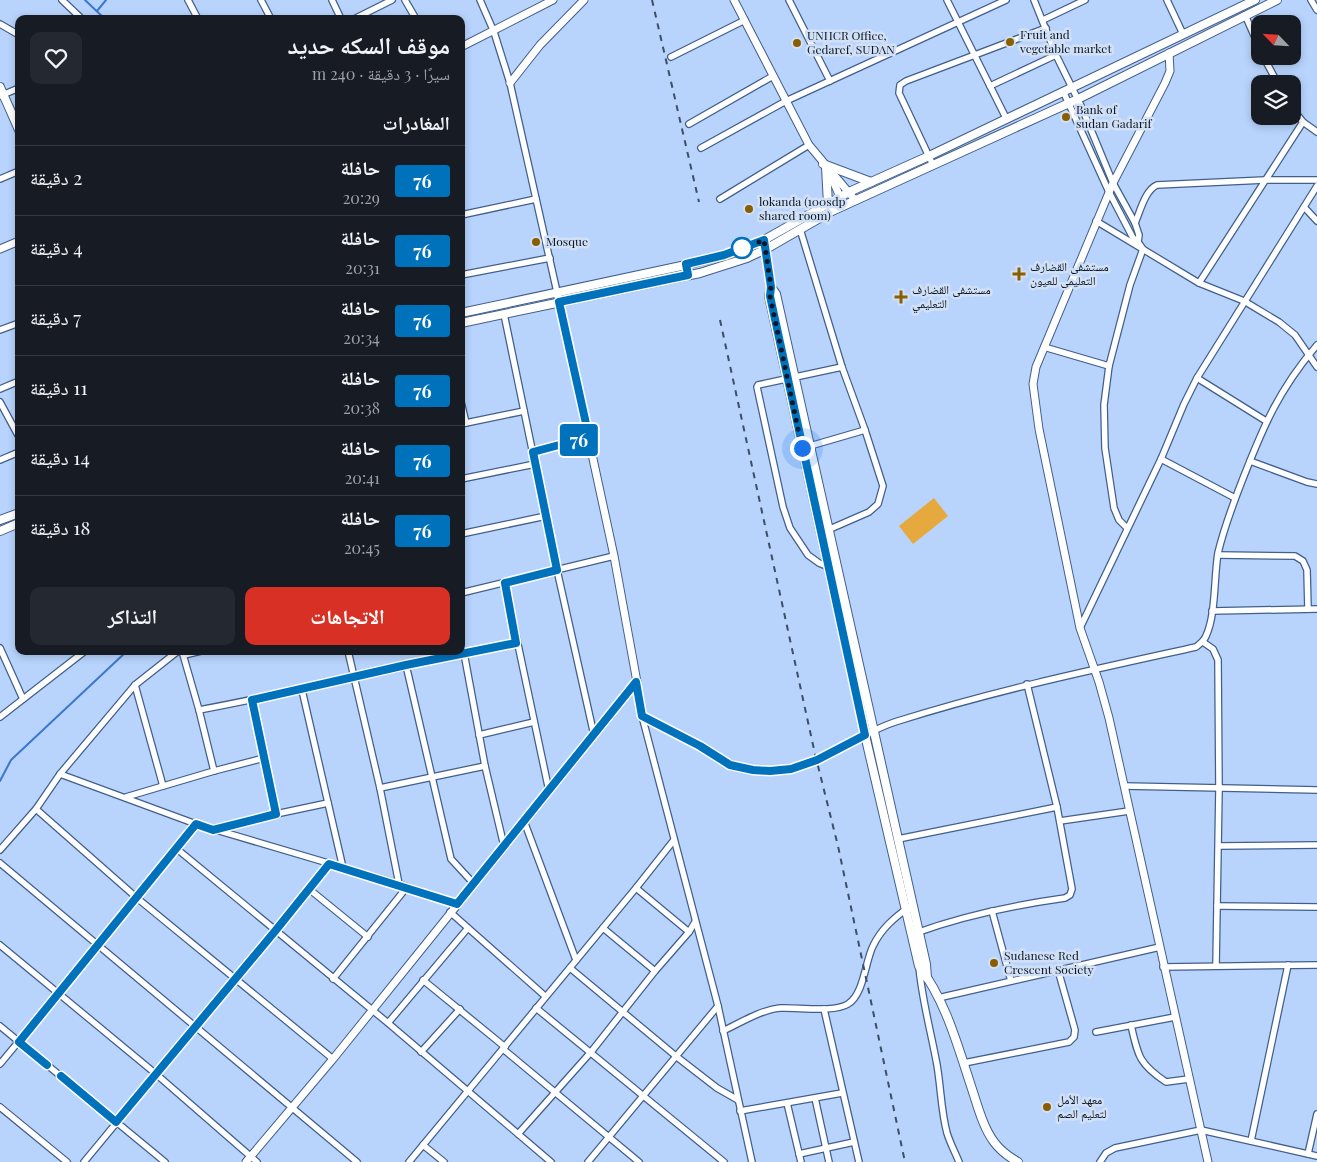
<!DOCTYPE html>
<html lang="ar">
<meta charset="utf-8">
<style>
body{margin:0;font-family:"Playfair Display","Noto Naskh Arabic",serif;background:#242831;color:#f1f3f6;direction:rtl;height:100vh;display:flex;flex-direction:column;font-size:19px;white-space:nowrap}
*{box-sizing:border-box;margin:0}
p{font-size:16px;color:#9ea1a6}
.icon{flex:none;width:28px;height:28px;fill:none;stroke:currentColor;stroke-width:2;stroke-linecap:round;stroke-linejoin:round}
.map{position:relative;flex:1;overflow:hidden;direction:ltr}
.details{position:absolute;left:15px;top:15px;width:450px;height:640px;display:flex;flex-direction:column;background:#171b24;border-radius:10px;box-shadow:0 2px 8px #0003;direction:rtl}
.details>*{flex:none}
.badge{padding:0 10px;border-radius:4px;font-size:18px;line-height:32px}
.needle{width:32px;rotate:295deg}
.tools{position:absolute;left:1251px;top:15px;display:grid;gap:10px}
.tools a{display:grid;place-items:center;width:50px;height:50px;border-radius:10px;background:#171b24;box-shadow:0 2px 8px #0003;font-size:25px}
.you{position:absolute;width:25px;height:25px;margin:-12px;border:4px solid #fff;border-radius:50%;background:#1a73e8;box-shadow:0 0 0 8px #1a73e833}
.map>.badge{position:absolute;translate:-50% -50%;box-shadow:0 0 0 2px #fff}
h2{padding:0 15px;font-size:19px;line-height:45px}
.round{display:grid;place-items:center;flex:none;width:52px;height:52px;border-radius:10px;background:#242831}
.headline{display:flex;align-items:center;justify-content:space-between;height:85px;padding:0 15px}
h1{font-size:24px;font-weight:800;line-height:38px}
.primary-button{display:flex;gap:10px;margin-top:auto;padding:10px 15px}
.primary-button a{flex:1;height:58px;border-radius:10px;background:#d93025;color:#fff;font-size:20px;font-weight:800;line-height:58px;text-align:center}
.primary-button a+a{background:#242831;color:#f1f3f6}
ul{padding:0;list-style:none}
li{display:flex;align-items:center;gap:15px;height:70px;padding:0 15px;border-top:1px solid #363941}
li div{flex:1}
li b{display:block;font-size:19px}
li em{font-style:normal}
li .badge{min-width:55px;font-weight:700;text-align:center}
.map>svg:first-child{display:block}
</style>
<div class="map">
<svg width="1317" height="1162" viewBox="0 0 1317 1162">
<rect width="100%" height="100%" fill="#b8d4fd"/>
<!-- pitch -->
<path fill="#e6a93e" d="M934,498L948,516L913,544L899,526Z"/>
<g fill="none" stroke-linecap="round" stroke-linejoin="round">
<!-- stream -->
<g stroke="#3b77cc" stroke-width="2">
<path d="M85,0L105,19"/>
<path d="M97,11L106,0"/>
<path d="M0,781L11,760L127,651"/>
</g>
<defs>
<g id="minor">
<path d="M62,0L82,19"/>
<path d="M188,0L198,19"/>
<path d="M261,0L271,19"/>
<path d="M332,0L341,19"/>
<path d="M405,0L416,19"/>
<path d="M480,0L494,32L510,83L557,292"/>
<path d="M789,0L830,81"/>
<path d="M947,0L1006,118"/>
<path d="M1034,0L1056,55L1082,108L1113,183L1135,223L1139,235L1138,242"/>
<path d="M1167,0L1183,34"/>
<path d="M1311,0L1317,10"/>
<path d="M1245,15L1260,49"/>
<path d="M354,19L392,0"/>
<path d="M1043,20L1085,0"/>
<path d="M0,24L19,35"/>
<path d="M1263,56L1278,84"/>
<path d="M671,57L745,20"/>
<path d="M990,86L1056,55"/>
<path d="M1063,91L1109,192L1133,238L1138,242L1143,249L1130,285L1109,366L1104,405L1105,448L1114,508L1119,520L1127,528"/>
<path d="M0,96L19,88"/>
<path d="M1292,108L1303,122L1317,132"/>
<path d="M689,124L773,76"/>
<path d="M701,148L786,101L1006,0"/>
<path d="M933,165L899,93L900,85L906,81L1046,28"/>
<path d="M0,179L19,171"/>
<path d="M720,199L809,145"/>
<path d="M1304,207L1317,221"/>
<path d="M461,215L536,199"/>
<path d="M1096,221L1199,283L1244,301L1279,322L1295,335L1317,367"/>
<path d="M1135,223C1140,212 1145,190 1157,185L1265,180H1317"/>
<path d="M800,229L842,367L865,430L883,486L878,504L869,512L830,529"/>
<path d="M461,275L550,258"/>
<path d="M1199,283L1303,122"/>
<path d="M504,314L557,570L594,735"/>
<path d="M0,330L19,323"/>
<path d="M1044,347L1109,366"/>
<path d="M1197,378L1266,421"/>
<path d="M0,389L19,381"/>
<path d="M0,402L19,437"/>
<path d="M461,402L466,423"/>
<path d="M461,424L524,411"/>
<path d="M810,446L865,430"/>
<path d="M533,452L589,437"/>
<path d="M1161,459L1235,498"/>
<path d="M0,460L19,452"/>
<path d="M1250,461L1307,482L1317,484"/>
<path d="M461,479L535,464"/>
<path d="M461,534L546,516"/>
<path d="M1218,555L1295,556L1303,561L1307,570L1308,609"/>
<path d="M831,568L819,563L808,555L790,528L783,507L757,387L758,385L842,367"/>
<path d="M505,583L549,791"/>
<path d="M461,593L614,556"/>
<path d="M1212,611L1317,609"/>
<path d="M1080,628L1161,459L1184,404L1197,378L1317,186"/>
<path d="M1203,642L1213,649L1218,660L1219,789L1216,966"/>
<path d="M0,648L23,699"/>
<path d="M348,651L380,788L399,884"/>
<path d="M464,653L485,766L504,846"/>
<path d="M184,655L201,651"/>
<path d="M406,665L451,859L474,884"/>
<path d="M637,682L642,716L718,1006L752,1162"/>
<path d="M135,685L163,786"/>
<path d="M302,690L343,868"/>
<path d="M199,710C306,690 410,664 516,643"/>
<path d="M642,716C661,726 680,736 699,746C720,757 729,767 754,770C809,777 849,736 898,721C996,690 1096,669 1196,647C1201,643 1204,641 1206,636C1216,615 1214,576 1218,553C1224,528 1233,504 1242,481C1263,427 1279,389 1317,345"/>
<path d="M0,717L85,651"/>
<path d="M479,735L534,722"/>
<path d="M264,758L276,814"/>
<path d="M214,771L264,758L252,700"/>
<path d="M60,774L135,685L178,651"/>
<path d="M1124,786L1317,790"/>
<path d="M380,788L485,766"/>
<path d="M126,797L214,771L199,710L182,651"/>
<path d="M36,809L137,898L333,1059"/>
<path d="M524,821L576,960"/>
<path d="M1060,821L1129,811"/>
<path d="M213,830L276,814L328,803"/>
<path d="M898,839L1057,807"/>
<path d="M1219,846L1317,845"/>
<path d="M177,849L388,1023L551,1162"/>
<path d="M0,850L36,809L60,774L196,824L399,884L457,904"/>
<path d="M0,863L357,1162"/>
<path d="M636,888L689,932"/>
<path d="M309,889L368,937"/>
<path d="M1217,906L1317,907"/>
<path d="M992,911L1011,981"/>
<path d="M450,912L545,996"/>
<path d="M603,928L655,971"/>
<path d="M916,933C965,915 1015,905 1065,898L1070,895L1072,889L1057,807L1027,684"/>
<path d="M0,945L156,1074L257,1162"/>
<path d="M919,967C922,1000 931,1032 937,1065C941,1088 941,1111 947,1133C950,1143 955,1152 959,1162"/>
<path d="M1163,967L1317,965"/>
<path d="M570,968L677,1057L717,1088L738,1100"/>
<path d="M333,979L407,887"/>
<path d="M423,980L505,1047"/>
<path d="M938,998L1160,947"/>
<path d="M536,1008L724,1162"/>
<path d="M824,1009L859,1162"/>
<path d="M388,1023L468,928"/>
<path d="M1131,1025C1138,1056 1139,1064 1166,1082L1189,1079"/>
<path d="M0,1026L165,1162"/>
<path d="M723,1031C740,1023 760,1010 780,1008C797,1007 834,1013 848,1004C864,994 865,962 873,946C881,929 894,918 909,907"/>
<path d="M1096,1032L1175,1017"/>
<path d="M503,1049L639,1162"/>
<path d="M421,1052L460,1009"/>
<path d="M964,1063L1069,1042L1074,1037L1075,1030L1058,970"/>
<path d="M0,1064L98,946L196,824"/>
<path d="M815,1098L829,1162"/>
<path d="M787,1103L801,1162"/>
<path d="M0,1107L67,1162"/>
<path d="M740,1111L842,1093"/>
<path d="M518,1134L591,1052L655,971L689,932L695,922"/>
<path d="M1251,1141L1288,965"/>
<path d="M423,1145L444,1162"/>
<path d="M799,1154L854,1142"/>
<path d="M1308,1154L1317,1114"/>
<path d="M84,1162L276,930L329,864"/>
<path d="M409,1162L636,888L674,840"/>
<path d="M588,1162L718,1006"/>
<path d="M1100,1162L1106,1153L1115,1148L1201,1130L1317,1156"/>
</g>
<g id="tertiary">
<path d="M734,0L809,145L855,200"/>
<path d="M461,47L553,0"/>
<path d="M1169,53L1170,71L1165,83L1113,183L1036,367L1033,384L1039,429L1080,628L1099,682L1109,718L1208,1162"/>
<path d="M510,83L540,45L584,0"/>
<path d="M830,174L844,206"/>
<path d="M0,249L19,241"/>
<path d="M246,1162L333,1059L637,682L614,556L557,292"/>
</g>
<g id="secondary">
<path d="M0,87L19,130"/>
<path d="M823,164L871,182"/>
<path d="M826,167L828,204"/>
<path d="M764,240L771,287L769,296L865,735L919,966C946,1001 958,1047 972,1089C978,1107 983,1127 994,1142C1000,1150 1009,1157 1018,1162"/>
<path d="M771,287L776,294L926,964L927,978"/>
<path d="M461,313L686,265L725,255L764,240L849,192L929,156L1255,0"/>
<path d="M461,323L700,273L747,258L766,249L832,211L1078,99L1277,0"/>
<path d="M0,520L19,513"/>
<path d="M0,531L19,523"/>
</g>
</defs>
<!-- minor casing -->
<use href="#minor" stroke="#415f8b" stroke-width="8"/>
<!-- tertiary casing -->
<use href="#tertiary" stroke="#415f8b" stroke-width="9"/>
<!-- secondary casing -->
<use href="#secondary" stroke="#415f8b" stroke-width="10"/>
<!-- minor -->
<use href="#minor" stroke="#fff" stroke-width="5.5"/>
<!-- tertiary -->
<use href="#tertiary" stroke="#fff" stroke-width="7"/>
<!-- secondary -->
<use href="#secondary" stroke="#fff" stroke-width="8"/>
<!-- rail -->
<g stroke="#3d4e66" stroke-width="2" stroke-dasharray="6 6" stroke-linecap="butt">
<path d="M652,0L699,202"/>
<path d="M720,320L815,754L838,846L905,1162"/>
</g>
</g>
<g fill="none" stroke-linecap="round" stroke-linejoin="round">
<defs>
<path id="line" d="M47,1065L19,1042L196,824L213,830L276,814L252,700L406,665L516,643L505,583L557,570L533,452L589,437L559,302L688,275L686,264L724,255L764,240L771,287L770,296L865,735L817,760L791,769L770,771L753,770L730,765L700,746L642,716L636,682L457,904L329,864L276,930L116,1122L61,1076"/>
</defs>
<!-- line casing -->
<use href="#line" stroke="#fff" stroke-width="11"/>
<!-- line -->
<use href="#line" stroke="#0072bc" stroke-width="8"/>
<!-- walk -->
<path stroke="#091627" stroke-width="5" stroke-dasharray="0 9" d="M742,248L738,250L764,240L771,287L770,296L802,448"/>
</g>
<!-- markers -->
<g fill="#8a5e00" stroke="#d2e0f5" stroke-width="2">
<circle cx="1010" cy="42" r="5"/>
<circle cx="797" cy="43" r="5"/>
<circle cx="1066" cy="117" r="5"/>
<circle cx="749" cy="209" r="5"/>
<circle cx="536" cy="242" r="5"/>
<path d="M1016.5 266.5h5v5h5v5h-5v5h-5v-5h-5v-5h5z"/>
<path d="M898.5 289.5h5v5h5v5h-5v5h-5v-5h-5v-5h5z"/>
<circle cx="994" cy="963" r="5"/>
<circle cx="1047" cy="1107" r="5"/>
</g>
<circle fill="#fff" stroke="#0072bc" stroke-width="2.5" cx="742" cy="248" r="10"/>
<g text-anchor="middle" stroke-width="5" stroke-linejoin="round" paint-order="stroke">
<!-- poi labels -->
<g font-size="12" fill="#091627" stroke="#d2e0f5" text-anchor="start">
<text x="1020" y="39">Fruit and<tspan x="1020" dy="14">vegetable market</tspan></text>
<text x="807" y="40">UNHCR Office,<tspan x="807" dy="14">Gedaref, SUDAN</tspan></text>
<text x="1076" y="114">Bank of<tspan x="1076" dy="14">sudan Gadarif</tspan></text>
<text x="759" y="206">lokanda (100sdp<tspan x="759" dy="14">shared room)</tspan></text>
<text x="546" y="246">Mosque</text>
<text x="1030" y="271">مستشفى القضارف<tspan x="1030" dy="14">التعليمى للعيون</tspan></text>
<text x="912" y="294">مستشفى القضارف<tspan x="912" dy="14">التعليمي</tspan></text>
<text x="1004" y="960">Sudanese Red<tspan x="1004" dy="14">Crescent Society</tspan></text>
<text x="1057" y="1104">معهد الأمل<tspan x="1057" dy="14">لتعليم الصم</tspan></text>
</g>
</g>
</svg>
<div class="tools">
<a><svg class="needle" viewBox="-14 -14 28 28"><path d="M0-13l5 13h-10z" fill="#e53935"/><path d="M0 13l5-13h-10z" fill="#9ea1a6"/></svg></a>
<a><svg class="icon" aria-label="layers" viewBox="0 0 24 24"><path d="M12 4l9 5-9 5-9-5zM3 14l9 5 9-5"/></svg></a>
</div>
<div class="you" style="left:802px;top:448px"></div>
<b class="badge" style="left:579px;top:440px;background:#0072bc;color:#fff">76</b>
<section class="details">
<div class="headline"><div><h1>موقف السكه حديد</h1><p>سيرًا · 3 دقيقة · 240 m</p></div><a class="round"><svg class="icon" aria-label="heart" viewBox="0 0 24 24"><path d="M12 20l-8-8c-3-5 5-10 8-4 3-6 11-1 8 4z"/></svg></a></div>
<h2>المغادرات</h2>
<ul>
<li><span class="badge" style="background:#0072bc;color:#fff">76</span><div><b>حافلة</b><p>20:29</p></div><em>2 دقيقة</em></li>
<li><span class="badge" style="background:#0072bc;color:#fff">76</span><div><b>حافلة</b><p>20:31</p></div><em>4 دقيقة</em></li>
<li><span class="badge" style="background:#0072bc;color:#fff">76</span><div><b>حافلة</b><p>20:34</p></div><em>7 دقيقة</em></li>
<li><span class="badge" style="background:#0072bc;color:#fff">76</span><div><b>حافلة</b><p>20:38</p></div><em>11 دقيقة</em></li>
<li><span class="badge" style="background:#0072bc;color:#fff">76</span><div><b>حافلة</b><p>20:41</p></div><em>14 دقيقة</em></li>
<li><span class="badge" style="background:#0072bc;color:#fff">76</span><div><b>حافلة</b><p>20:45</p></div><em>18 دقيقة</em></li>
</ul>
<div class="primary-button"><a>الاتجاهات</a><a>التذاكر</a></div>
</section>
</div>
